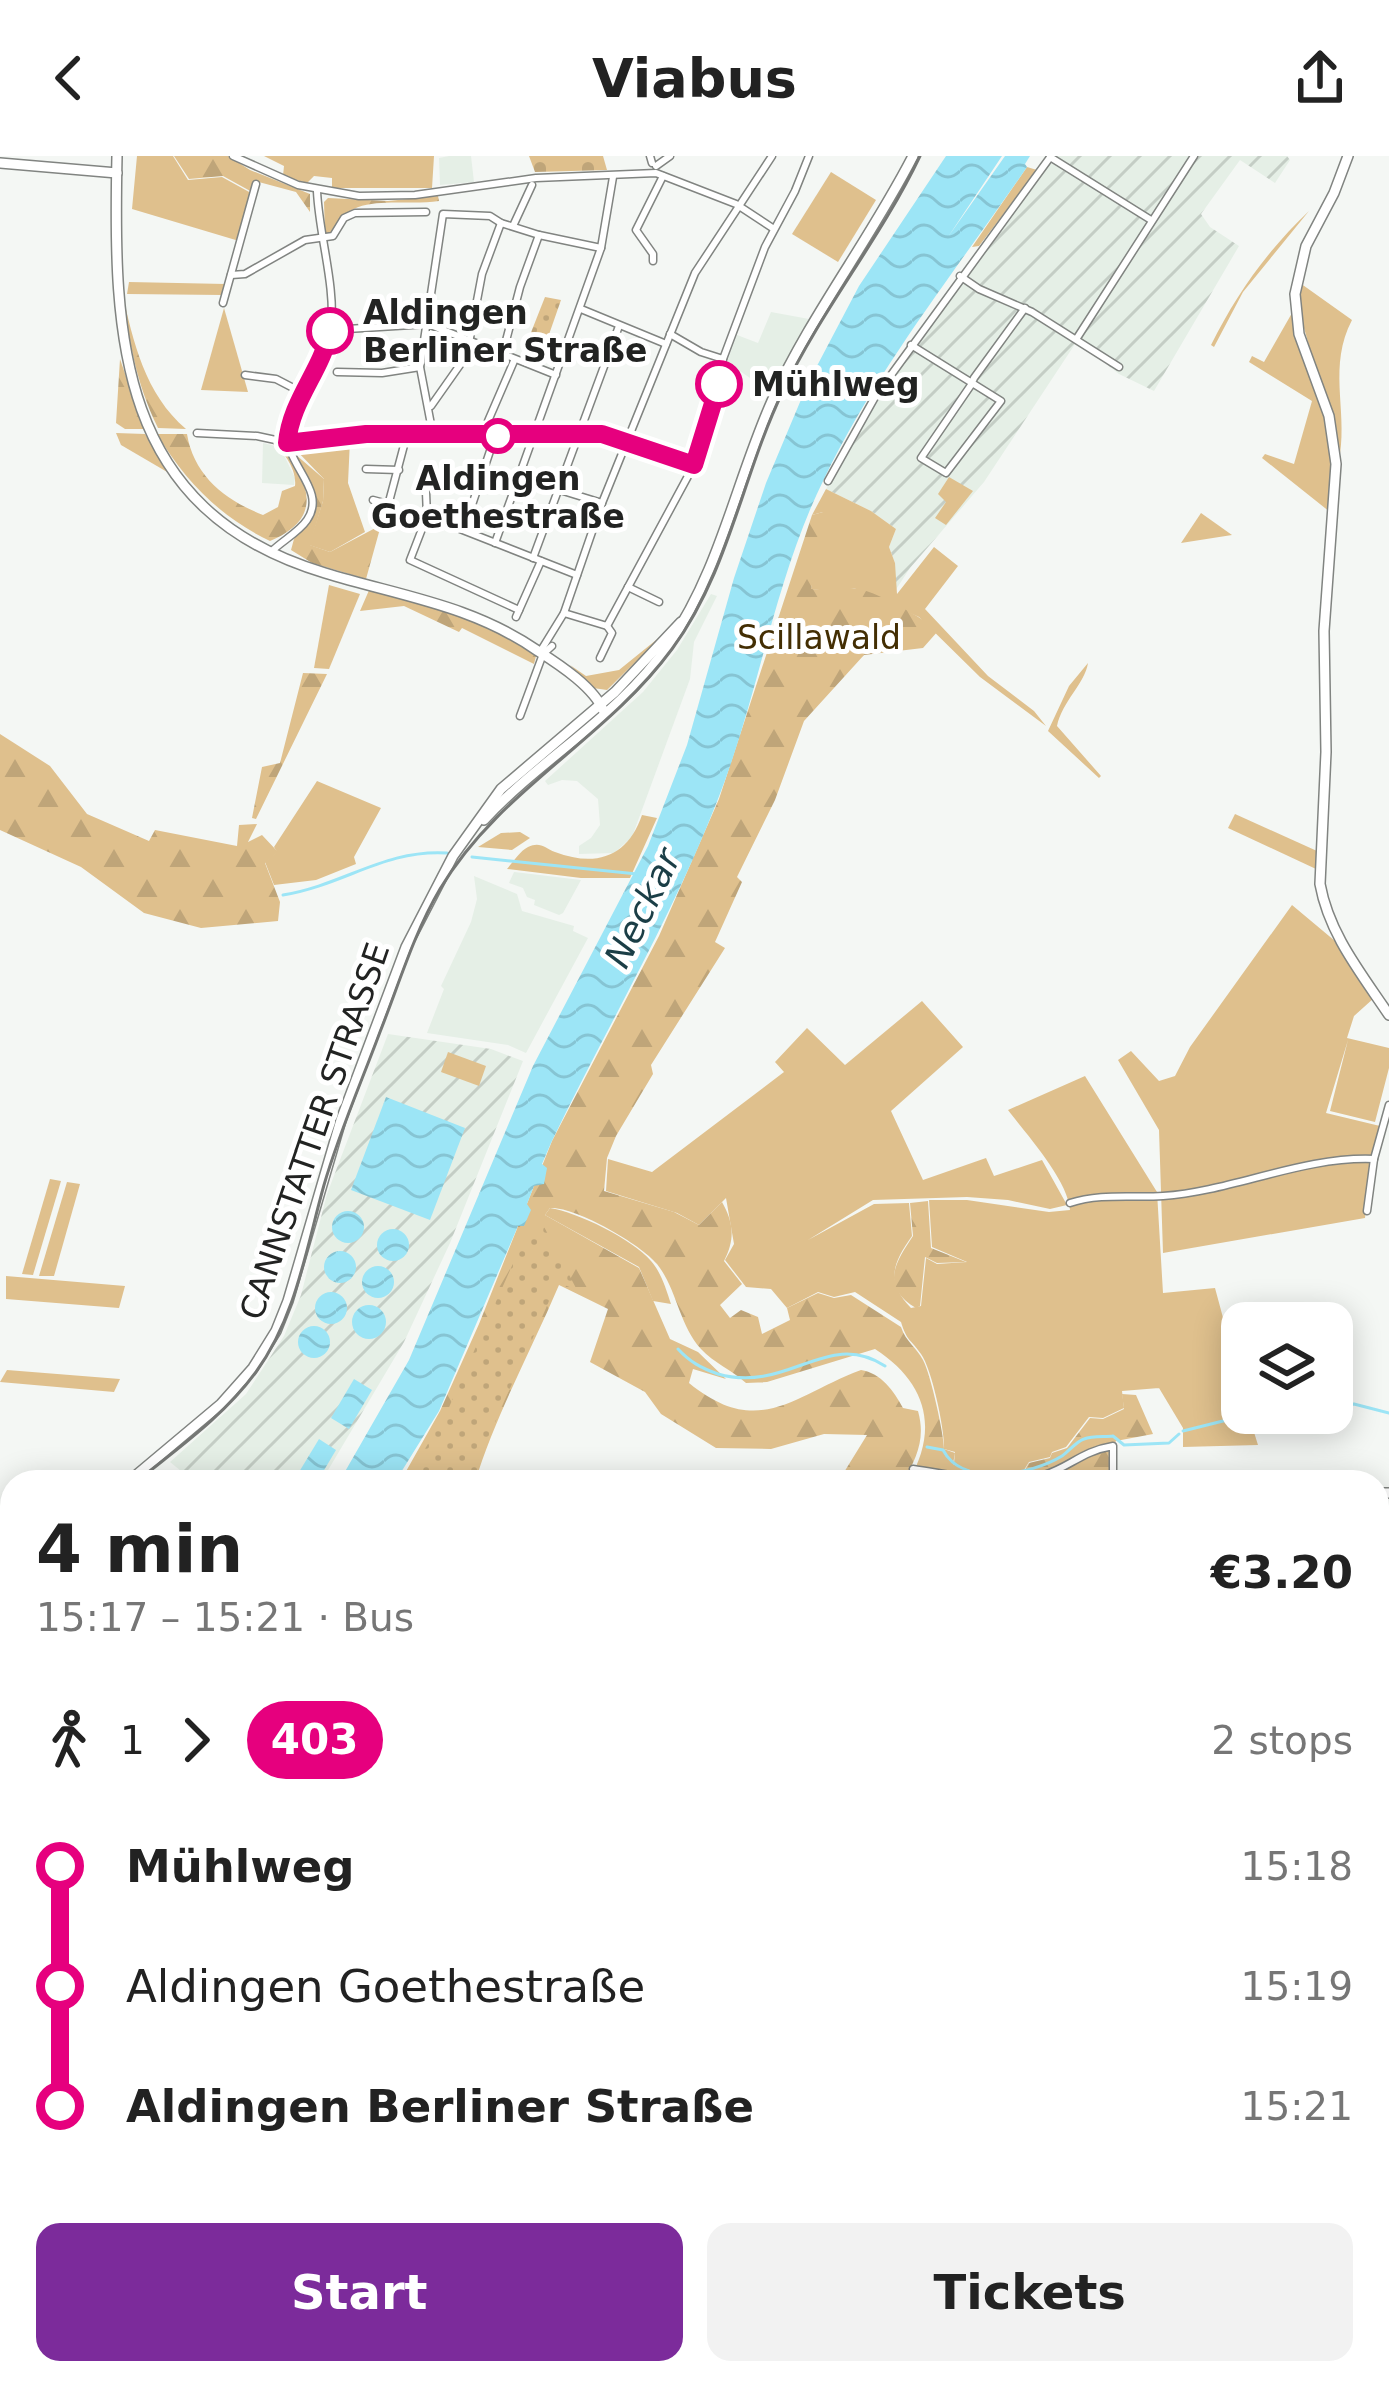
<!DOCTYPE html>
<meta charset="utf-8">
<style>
body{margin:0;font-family:"DejaVu Sans",sans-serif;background:#f2f2f2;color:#222;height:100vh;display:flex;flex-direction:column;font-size:45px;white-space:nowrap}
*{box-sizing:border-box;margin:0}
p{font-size:39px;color:#767676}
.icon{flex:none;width:66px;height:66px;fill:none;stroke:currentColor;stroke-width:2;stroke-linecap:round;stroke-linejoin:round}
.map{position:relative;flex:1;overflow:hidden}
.panel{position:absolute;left:0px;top:1314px;width:1389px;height:915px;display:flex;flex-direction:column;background:#fff;border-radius:36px 36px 0 0;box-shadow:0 6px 30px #0003}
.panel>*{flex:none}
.badge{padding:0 24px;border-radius:39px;font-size:42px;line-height:78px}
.tools{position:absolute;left:1221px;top:1146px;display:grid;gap:24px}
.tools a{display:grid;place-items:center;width:132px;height:132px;border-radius:24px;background:#fff;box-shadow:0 6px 30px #0003;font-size:60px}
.map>.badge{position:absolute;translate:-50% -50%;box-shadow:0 0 0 6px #fff}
.legs{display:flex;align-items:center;gap:18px;height:132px;padding:0 36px;font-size:39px}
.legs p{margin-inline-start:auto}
.headline{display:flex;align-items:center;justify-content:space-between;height:204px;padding:0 36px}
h1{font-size:66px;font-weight:700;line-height:90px}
.button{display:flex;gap:24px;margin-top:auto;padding:24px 36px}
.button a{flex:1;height:138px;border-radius:24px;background:#7c2b9b;color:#fff;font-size:48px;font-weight:700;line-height:138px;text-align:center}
.button a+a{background:#f2f2f2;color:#222}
ul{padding:0 36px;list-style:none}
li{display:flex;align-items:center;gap:42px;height:120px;font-size:45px}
li i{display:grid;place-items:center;width:18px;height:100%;margin:0 15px;background:currentColor}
li i::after{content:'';width:30px;height:30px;margin:-15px;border:9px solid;border-radius:50%;background:#fff}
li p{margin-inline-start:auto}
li:first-child i{background:linear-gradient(#0000 50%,currentColor 0)}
li:last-child i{background:linear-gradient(currentColor 50%,#0000 0)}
header{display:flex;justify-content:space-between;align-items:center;height:156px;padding:0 36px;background:#fff;font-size:54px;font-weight:700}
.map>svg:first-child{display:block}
</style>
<header><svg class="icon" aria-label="back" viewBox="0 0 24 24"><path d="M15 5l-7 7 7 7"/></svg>Viabus<svg class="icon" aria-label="share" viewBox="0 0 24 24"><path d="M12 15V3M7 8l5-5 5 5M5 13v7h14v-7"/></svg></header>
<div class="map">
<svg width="1389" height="2227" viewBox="0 0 1389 2227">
<defs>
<pattern id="industrial-furrows" width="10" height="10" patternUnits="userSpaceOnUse" patternTransform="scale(3)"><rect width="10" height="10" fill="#e5efe6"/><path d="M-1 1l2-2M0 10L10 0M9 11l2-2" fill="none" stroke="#c4cdc5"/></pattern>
<pattern id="forest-firs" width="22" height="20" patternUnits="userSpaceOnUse" patternTransform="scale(3)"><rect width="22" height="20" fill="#dfc08d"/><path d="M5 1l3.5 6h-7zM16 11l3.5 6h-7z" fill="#bfa579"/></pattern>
<pattern id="cemetery-stones" width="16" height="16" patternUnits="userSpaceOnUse" patternTransform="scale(3)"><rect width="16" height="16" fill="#dfc08d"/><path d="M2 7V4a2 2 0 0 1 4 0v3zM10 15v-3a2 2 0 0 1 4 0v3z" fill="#bfa579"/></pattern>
<pattern id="park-dots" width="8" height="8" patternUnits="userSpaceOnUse" patternTransform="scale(3)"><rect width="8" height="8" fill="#dfc08d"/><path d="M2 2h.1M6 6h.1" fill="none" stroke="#bfa579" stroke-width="1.8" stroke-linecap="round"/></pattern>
<pattern id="water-waves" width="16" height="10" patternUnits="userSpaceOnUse" patternTransform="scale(3)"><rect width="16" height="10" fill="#9ce5f6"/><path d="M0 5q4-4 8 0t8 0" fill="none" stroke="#86c4d3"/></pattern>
</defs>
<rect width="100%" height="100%" fill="#f4f7f4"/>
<!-- built -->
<g fill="#e5efe6">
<path d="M449,0H471L474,26L440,29L439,2Z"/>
<path d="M771,156L809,163L773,238L727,206L737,179L758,187Z"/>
<path d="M263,287L280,291L295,322L294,329L262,327Z"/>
<path d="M711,438L717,440L694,486L690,523L632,681L614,697L579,698V690L591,682L600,669L598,643L577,625L562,624L548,629L545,625L643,536L677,494Z"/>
<path d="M514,716L523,717L581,724L563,757L559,759L534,749L535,744L527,741L523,732L509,727Z"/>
<path d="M474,720L517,738L522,755L574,770L573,775L588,782L526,897L508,889L427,877L444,833L441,830L471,766L477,743Z"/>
</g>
<!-- industrial -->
<g fill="url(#industrial-furrows)">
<path d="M1057,0H1287L1290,4L1275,27L1240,4L1201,58L1210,71L1239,90L1154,235L1119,218L1077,185L984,326L910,412L895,435V407L889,391L896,373L871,355L826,333L858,271L960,120Z"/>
<path d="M388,878L491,893L523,905L450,1087L404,1186L321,1326H170L181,1315L170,1306L246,1238L284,1180L301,1139L327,1038Z"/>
<path d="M12,1464V1617L0,1624V1475Z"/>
</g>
<!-- green -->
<g fill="#dfc08d">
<path d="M137,0H173L188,24L222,21L251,37L239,85L132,53Z"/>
<path d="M264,0H434L432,32H332V22L314,20L307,27L283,20L284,10Z"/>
<path d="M1027,11L1037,14L979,90L972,91Z"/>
<path d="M831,16L876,44L838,106L792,78Z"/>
<path d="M129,126L226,128L223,139L127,138Z"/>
<path d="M1300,127L1352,164C1328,210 1347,252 1340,298L1300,158Z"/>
<path d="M224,152L248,236L201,234Z"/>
<path d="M1292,157L1333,287L1330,356L1262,302L1265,298L1294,308L1312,245L1249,206L1252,200L1264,206Z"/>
<path d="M116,277L145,278L174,320L121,289Z"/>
<path d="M350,284L348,327L365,376L330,396L309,389L323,345L324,323L295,293Z"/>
<path d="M949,321L973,335L946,369L935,362L946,346L938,338Z"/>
<path d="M826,333L871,355L896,373L889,391L895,407L897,438L934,391L958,410L925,453L988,520L1034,555L1046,570L980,521L919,461L854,432L836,436L811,433L823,356L812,359Z"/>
<path d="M1201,357L1232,379L1181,387Z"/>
<path d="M329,429L360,438L329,513L314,512Z"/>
<path d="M666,476L607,534L593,532L570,509L586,520L619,514Z"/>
<path d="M1088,507C1085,527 1062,546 1057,570L1101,620L1099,622L1048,575L1069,530Z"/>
<path d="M317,625L381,652L354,701L356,708L316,724L274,729L265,706L277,696L274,691Z"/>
<path d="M1235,658L1317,695L1316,713L1228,672Z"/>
<path d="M642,659L657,662L630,722H581L507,713C513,706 520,695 528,691C540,685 545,692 555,696C597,712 628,700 642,659Z"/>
<path d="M520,676L530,682L512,694L478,691L501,677Z"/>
<path d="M1292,749L1335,785L1374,842L1354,860L1347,882L1389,892V912L1375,966L1330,955L1348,884L1326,957L1380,970L1371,1005L1365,1062L1163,1097L1159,974L1118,904L1131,895L1159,925L1175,920L1190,891Z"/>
<path d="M922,845L963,891L891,955L923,1024L986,1002L994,1020L1042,1004L1067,1049L1050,1053L1008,1044L967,1041L873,1044L808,1084L874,1048L909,1047L912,1080C893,1107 885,1125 911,1152L921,1150L926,1102L937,1108L967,1106L932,1091L929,1044H967L1049,1056L1070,1054C1068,1024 1027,979 1008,954L1085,920L1157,1036L1163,1137L1215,1132L1242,1232V1257H1248L1258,1289L1183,1291V1272L1093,1122L1159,1232L1122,1235L1124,1252L1103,1262L1089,1261L1066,1291L1052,1296L1050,1301L1029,1306L1024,1314C1001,1316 975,1321 954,1307L955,1296L944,1293C945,1275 932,1213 921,1198C911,1183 907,1186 901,1166L855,1136L834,1141L818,1136L787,1152L771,1133L746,1131L725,1104L734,1088L726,1042L699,1069L677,1057L606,1035L608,1003L652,1016L784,916L775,906L807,872L845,909Z"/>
<path d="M448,896L486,910L479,930L441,916Z"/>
<path d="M50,1023L61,1025L33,1119L22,1118Z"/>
<path d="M67,1026L80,1028L54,1120H39Z"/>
<path d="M550,1052C577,1056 632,1083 651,1105C661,1116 666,1133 671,1148L653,1145L639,1111L545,1059Z"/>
<path d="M6,1120L125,1130L119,1152L6,1143Z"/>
<path d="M7,1214L120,1223L114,1236L0,1226Z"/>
<path d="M12,1886V2100L4,2130L0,2129V2098L5,2083L0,2081V1901Z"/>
<path d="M1377,2086H1389V2149L1377,2117Z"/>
</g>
<!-- forest -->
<g fill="url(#forest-firs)">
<path d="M174,0H228L250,14L310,38V56L296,36L255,25L252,36L223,20L189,23Z"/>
<path d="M438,40L439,45C401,51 348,34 332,77L325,79L324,46L328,42L388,45Z"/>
<path d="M1309,55L1243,136L1214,191L1211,189C1237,137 1267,95 1309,55Z"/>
<path d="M122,135C133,186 145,238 186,273L158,272C136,227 129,184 122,135Z"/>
<path d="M120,203L144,273H125L116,267Z"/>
<path d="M157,278H187C194,320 225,344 263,359L278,351L282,335L295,330C297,314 284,294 270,286L281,288C309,326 325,362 270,385C220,361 185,325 157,278Z"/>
<path d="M295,298L324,323L323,345L310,389L330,396L381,369L366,423L312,407L291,394L294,383L315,355L314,335Z"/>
<path d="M823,356L829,361L811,433C827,435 845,430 860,433C880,438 922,461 938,475L923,492L864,499L804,565L775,644L737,721L742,726L715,786L725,792L651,909L653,918L616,980L607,1002L604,1035L674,1056L699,1069L722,1046C734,1067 735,1084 724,1105L742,1128L720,1149L730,1162L741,1154L758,1161L762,1178L790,1164L787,1152L818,1137L834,1142L851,1139L901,1171C906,1186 916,1191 923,1204C931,1219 944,1279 944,1293L955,1297L953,1308C975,1321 1001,1316 1025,1314L1029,1307L1050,1302L1052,1297L1067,1292L1090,1262L1103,1263L1124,1253L1122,1238L1136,1239L1153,1278L1116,1285L1111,1293L1110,1326H908C940,1272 926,1226 875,1193L767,1226L746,1227C732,1214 714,1207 701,1193C679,1169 677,1133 657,1108C641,1088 574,1050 550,1052L545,1059L639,1112L670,1183L698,1196L726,1223L693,1213L689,1227C759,1284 794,1239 861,1214C881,1217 894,1235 903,1252L918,1255C926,1284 916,1301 904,1326H838L867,1279L824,1278L771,1293L716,1292L661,1258L645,1236L590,1206L608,1153L559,1129C531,1195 496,1258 475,1326H400L440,1255L479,1168L552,985L659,780L719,643L812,359Z"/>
<path d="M370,432C429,445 486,466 536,500L534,508L462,472L459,476L404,450L360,455Z"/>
<path d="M303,517L327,518L256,663L252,662L262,611L280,607Z"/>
<path d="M0,578L50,610L87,658L149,685L155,674L237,690L239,669L257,668L248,686L262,679L278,696L265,707L280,746L278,765L201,772L144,757L81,711L0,674Z"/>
<path d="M928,1045L931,1092L966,1106L937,1107L925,1101L920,1150L916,1152C880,1130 895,1107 913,1080L910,1047Z"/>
</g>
<!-- cemetery -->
<path fill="url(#cemetery-stones)" d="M529,0H603L607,14L535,16Z"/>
<!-- park -->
<g fill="url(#park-dots)">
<path d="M545,141L561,144L545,190L528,184Z"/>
<path d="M541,1065L577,1134L557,1126C530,1193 495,1257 473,1326H405L446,1258L515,1103Z"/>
<path d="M12,1764V1873L0,1863V1771Z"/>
</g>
<!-- water -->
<g fill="url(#water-waves)">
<path d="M946,0H1002L948,81L1005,0H1030L1025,8L1027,11C957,113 878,211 824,323C774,424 759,539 718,643C672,762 606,872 551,987L542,1008L547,1012L544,1028L534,1030L527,1048L531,1054L524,1070H518L439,1255L395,1326H339L409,1204L533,910L648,690L687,589L734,422L766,327L808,227L859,130Z"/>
<path d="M386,941L465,972L430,1064L351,1034Z"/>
<circle cx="348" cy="1071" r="16"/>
<circle cx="393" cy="1089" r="16"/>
<circle cx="340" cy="1111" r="16"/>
<circle cx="378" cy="1126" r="16"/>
<circle cx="331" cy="1152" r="16"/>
<circle cx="369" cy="1166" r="17"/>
<circle cx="314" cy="1186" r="16"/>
<path d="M354,1223L372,1234L349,1273L331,1262Z"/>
<path d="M319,1283L336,1294L317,1326L296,1321Z"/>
</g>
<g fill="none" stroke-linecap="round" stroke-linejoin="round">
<!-- stream -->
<g stroke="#9ce5f6" stroke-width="3">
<path d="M472,701L637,718"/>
<path d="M283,739C344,729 385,693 447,697"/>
<path d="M678,1193C690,1206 701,1212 718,1218C789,1238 827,1172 885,1210"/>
<path d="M1332,1250L1354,1248L1389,1257"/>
<path d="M1251,1258L1254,1257"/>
<path d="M1183,1275L1247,1259"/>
<path d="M927,1291L943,1294C963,1332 1031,1319 1062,1300C1069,1295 1077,1285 1084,1283C1092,1280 1104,1281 1113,1280L1124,1289L1169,1287L1179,1278"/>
</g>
<defs>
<g id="minor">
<path d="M233,0L298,29L359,40L415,39L536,22L656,17L736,48L774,73"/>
<path d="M650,0L652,7"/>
<path d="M1050,1L1151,64"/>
<path d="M656,10L670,0"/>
<path d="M513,70L532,29"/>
<path d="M653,105V98L636,74L663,20"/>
<path d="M231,119L245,118L305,84L333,80L344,62L355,57L426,56"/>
<path d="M960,120L979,133L1032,156L1119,211"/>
<path d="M223,147L256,28"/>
<path d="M581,153L666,188"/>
<path d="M331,174L428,168L556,219"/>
<path d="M670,178L701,196L723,203"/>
<path d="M1077,182L1194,0"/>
<path d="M469,187L482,118L501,67"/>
<path d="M911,189C941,208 971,226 1001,245L946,317L921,302L971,229L974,222L1025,152"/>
<path d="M502,200L520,131L539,79"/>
<path d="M337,216L382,217L420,211"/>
<path d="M245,219L276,223L301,236"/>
<path d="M431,250L474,189"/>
<path d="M197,277L257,280L294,288L366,279L602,277L694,309"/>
<path d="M433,279L420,211L443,58L490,60L501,67L539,79L601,92"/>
<path d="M482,279L514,205"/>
<path d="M425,312L427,360L577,419"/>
<path d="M366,313L399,314"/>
<path d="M521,322L602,347"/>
<path d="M828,325L875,241L1051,0"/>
<path d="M373,344L388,348"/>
<path d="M386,357L407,278"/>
<path d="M427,360L410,404L519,454"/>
<path d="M464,373L495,280"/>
<path d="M495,387L601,92L613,21"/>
<path d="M272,395C282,385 299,376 307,364C328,334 284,308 288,277C293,239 326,213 331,175C336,129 319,80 317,35"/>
<path d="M533,402L619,170"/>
<path d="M628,431L659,446"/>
<path d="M564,457L607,470L694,309L723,203L765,91L795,35L809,0"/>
<path d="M516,461L541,405"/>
<path d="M540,496L564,457L602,347L695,117L772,0"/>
<path d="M600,502L612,477L607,470"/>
<path d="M520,560L543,498L552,490"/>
<path d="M1070,1047C1100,1037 1132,1042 1163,1040C1233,1035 1303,1000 1374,1003"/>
<path d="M1367,1055L1374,1003L1389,949"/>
<path d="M913,1313C954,1319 1004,1332 1044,1319C1070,1311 1082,1295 1113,1290V1326"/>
<path d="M1377,1458H1389"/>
<path d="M1377,1518H1389"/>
<path d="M1377,1628L1389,1624"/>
<path d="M1377,1668L1389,1662"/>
<path d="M1377,1677L1389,1744"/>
<path d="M1377,1837L1389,1779"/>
<path d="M1377,1858L1389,1859"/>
<path d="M1377,1930H1389"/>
<path d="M1389,1949V1950"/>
<path d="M1377,1984H1389"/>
<path d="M1377,2028H1389"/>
<path d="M1377,2123L1389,2156"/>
<path d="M1377,2210L1389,2207"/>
<path d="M979,2217L982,2227"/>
<path d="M1034,2217L1036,2227"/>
<path d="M1113,2217L1118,2227"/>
<path d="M1189,2217L1193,2227"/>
<path d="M1263,2217L1268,2227"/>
<path d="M0,2221L22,2227"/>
<path d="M1053,2227L1081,2217"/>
<path d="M1306,2227L1346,2217"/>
</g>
<g id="major">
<path d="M117,0C113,181 117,355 325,417C400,440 472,449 538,495C560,509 595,532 604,556"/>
<path d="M1348,0L1334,37L1306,90L1295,138L1299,178L1329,260L1336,308L1324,475L1326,596L1320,728C1329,778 1361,817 1389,859"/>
<path d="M0,7L117,17"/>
<path d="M484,664C541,602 622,558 669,488C720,414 736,326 772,245C811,159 870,84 913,0"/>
<path d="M128,1326L221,1248L253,1212L276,1175L288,1145L341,964L406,791L453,700L501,633L615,536L681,466"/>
<path d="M1377,1337H1389"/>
<path d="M0,1461L12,1450"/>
<path d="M628,2227L630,2217"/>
</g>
</defs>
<!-- minor casing -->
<use href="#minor" stroke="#818481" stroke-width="9"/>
<!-- major casing -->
<use href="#major" stroke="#818481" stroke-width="12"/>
<!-- minor -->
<use href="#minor" stroke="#fff" stroke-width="6"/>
<!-- major -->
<use href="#major" stroke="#fff" stroke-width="9"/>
<!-- tram -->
<g stroke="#757775" stroke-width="3">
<path d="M136,1326C178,1292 224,1260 256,1216C296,1161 306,1093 324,1029C339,977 361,927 380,876C399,828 414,777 440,733C498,635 605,584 672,493C729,416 742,320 783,235C822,153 881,82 920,0"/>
<path d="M0,1473L12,1461"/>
</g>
</g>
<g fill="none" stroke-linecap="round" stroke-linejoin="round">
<defs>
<path id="line-1" d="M330,175C321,216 291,244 287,287L366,278H602L694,309L719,228"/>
</defs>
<!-- line-1 casing -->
<use href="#line-1" stroke="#fff" stroke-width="27"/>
<!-- line-1 -->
<use href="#line-1" stroke="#e6007e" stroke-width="18"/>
</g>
<!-- markers -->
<g fill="#fff" stroke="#e6007e" stroke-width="6">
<circle cx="330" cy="175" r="21"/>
<circle cx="719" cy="228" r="21"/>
<circle cx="498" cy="280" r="15"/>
</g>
<g text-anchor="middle" stroke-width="10" stroke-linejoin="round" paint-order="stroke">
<!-- stop labels -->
<g font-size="33" font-weight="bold" fill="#222322" stroke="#fff" text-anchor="start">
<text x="363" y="168">Aldingen<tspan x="363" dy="38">Berliner Straße</tspan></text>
<text x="752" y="240">Mühlweg</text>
<text x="498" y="334" text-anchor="middle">Aldingen<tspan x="498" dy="38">Goethestraße</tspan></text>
</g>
<!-- park labels -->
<g font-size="33" fill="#432e03" stroke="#fff">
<text x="819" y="493">Scillawald</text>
</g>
<!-- street labels -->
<g font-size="33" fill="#222322" stroke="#fff">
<text transform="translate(314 975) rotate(-71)" y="12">CANNSTATTER STRASSE</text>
</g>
<!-- water labels -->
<g font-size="36" font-style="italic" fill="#1b3e46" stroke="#fff">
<text transform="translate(642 752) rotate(-64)" y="13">Neckar</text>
</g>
</g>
</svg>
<div class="tools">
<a><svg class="icon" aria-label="layers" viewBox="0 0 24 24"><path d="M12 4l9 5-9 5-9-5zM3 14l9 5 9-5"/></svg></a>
</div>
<section class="panel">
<div class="headline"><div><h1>4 min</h1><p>15:17 – 15:21 · Bus</p></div><b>€3.20</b></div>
<div class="legs"><svg class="icon" aria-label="walk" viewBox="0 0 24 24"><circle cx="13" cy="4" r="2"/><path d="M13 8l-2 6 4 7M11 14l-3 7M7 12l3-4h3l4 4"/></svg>1<svg class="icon" aria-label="forward" viewBox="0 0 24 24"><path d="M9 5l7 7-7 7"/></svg><b class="badge" style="background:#e6007e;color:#fff">403</b><p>2 stops</p></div>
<ul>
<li><i style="color:#e6007e"></i><b>Mühlweg</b><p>15:18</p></li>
<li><i style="color:#e6007e"></i><span>Aldingen Goethestraße</span><p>15:19</p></li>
<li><i style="color:#e6007e"></i><b>Aldingen Berliner Straße</b><p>15:21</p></li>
</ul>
<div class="button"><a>Start</a><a>Tickets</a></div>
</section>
</div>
